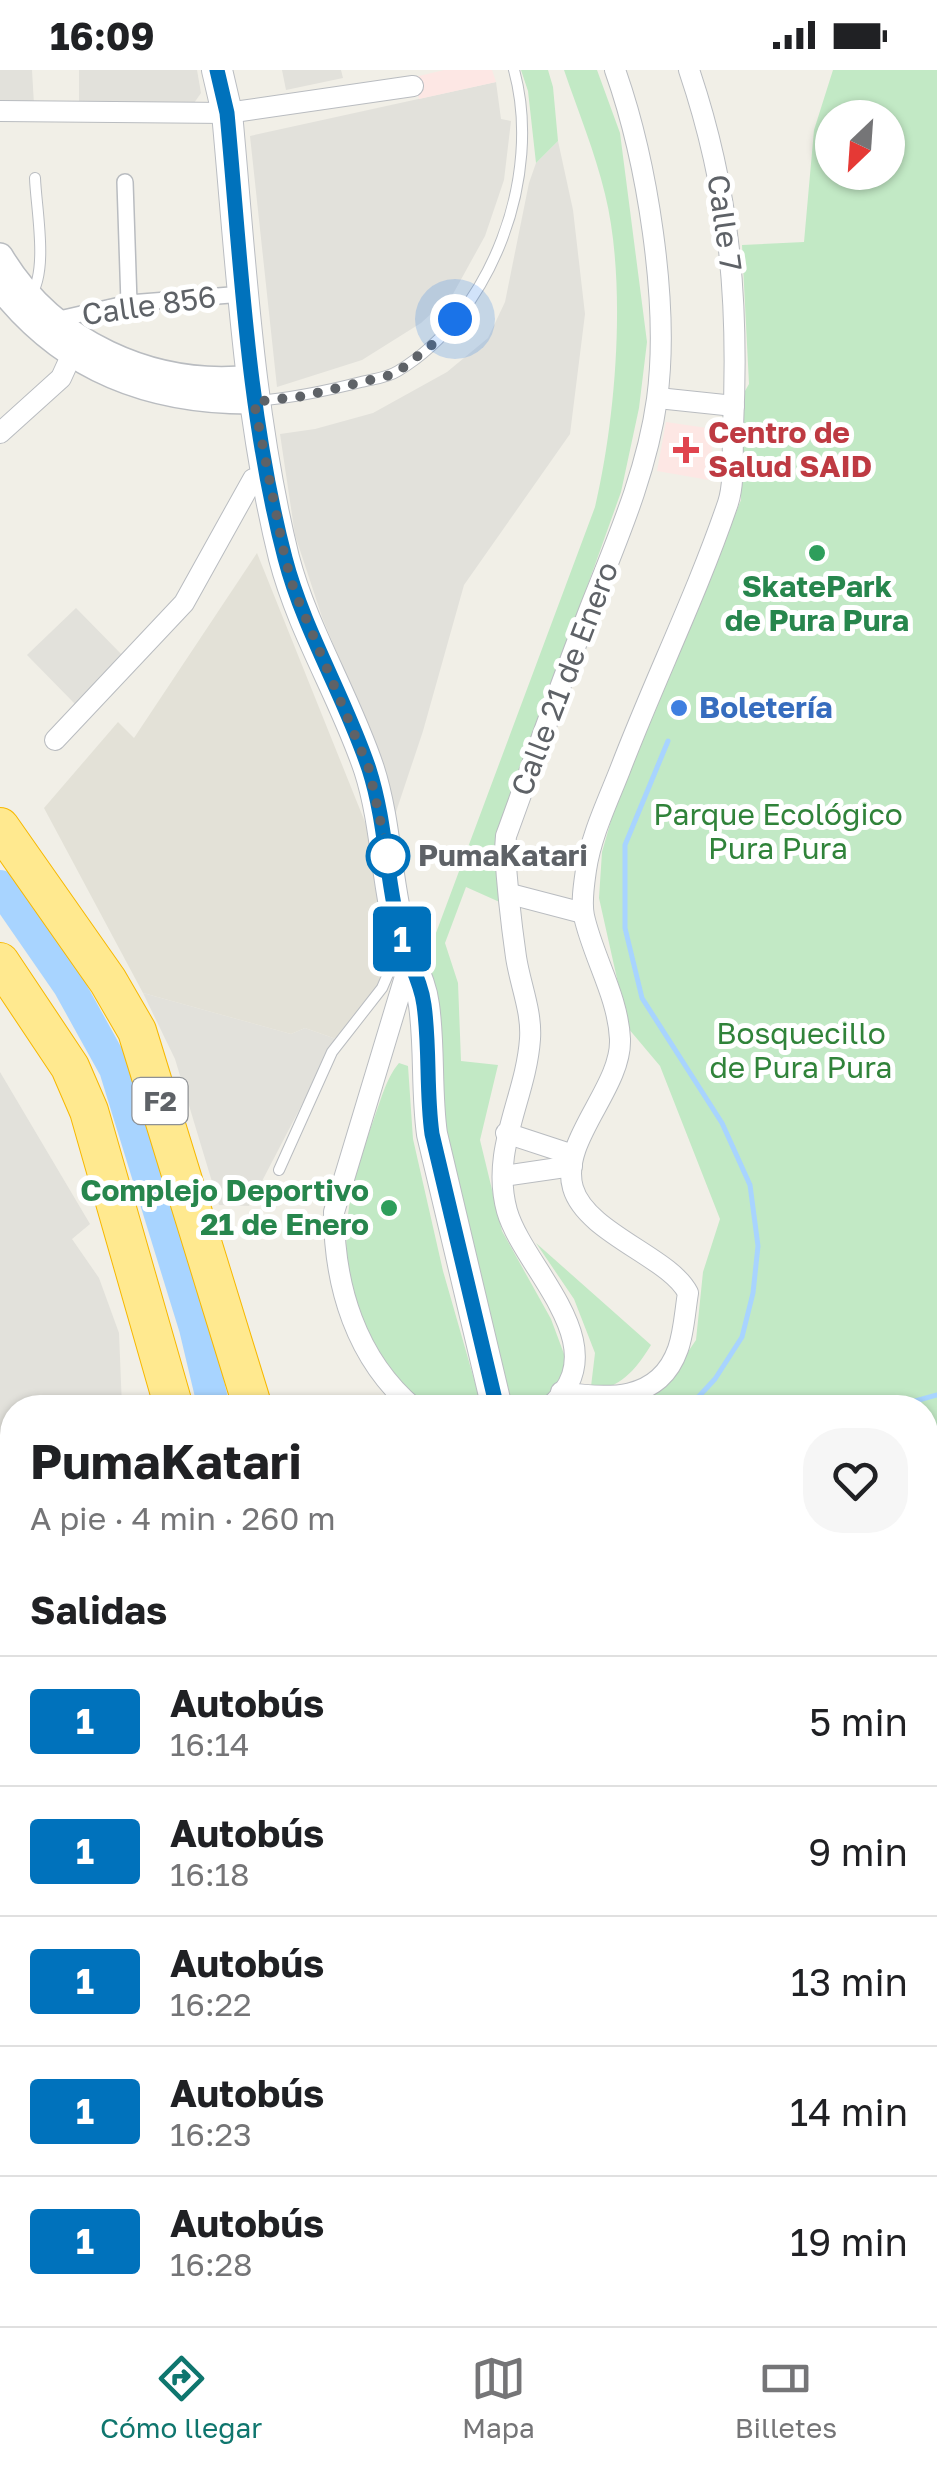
<!DOCTYPE html>
<html lang="es">
<meta charset="utf-8">
<style>
body{margin:0;font-family:"Golos Text",sans-serif;background:#f6f6f6;color:#202124;height:100vh;display:flex;flex-direction:column;font-size:38px;white-space:nowrap}
*{box-sizing:border-box;margin:0}
p{font-size:32px;color:#757577}
.icon{flex:none;width:55px;height:55px;fill:none;stroke:currentColor;stroke-width:2;stroke-linecap:round;stroke-linejoin:round}
.map{position:relative;flex:1;overflow:hidden}
.drawer{position:absolute;left:0px;top:1325px;width:938px;height:932px;display:flex;flex-direction:column;background:#fff;border-radius:40px 40px 0 0;box-shadow:0 2px 8px #0004}
.drawer>*{flex:none}
.badge{padding:0 20px;border-radius:8px;font-size:35px;line-height:65px}
.needle{width:65px;rotate:205deg}
.tools{position:absolute;left:815px;top:30px;display:grid;gap:20px}
.tools a{display:grid;place-items:center;width:90px;height:90px;border-radius:50%;background:#fff;box-shadow:0 2px 8px #0004;font-size:50px}
.you{position:absolute;width:50px;height:50px;margin:-25px;border:8px solid #fff;border-radius:50%;background:#1a73e8;box-shadow:0 0 0 15px #1a73e833}
.map>.badge{position:absolute;translate:-50% -50%;box-shadow:0 0 0 5px #fff}
h2{padding:0 30px;font-size:38px;line-height:90px}
.round{display:grid;place-items:center;flex:none;width:105px;height:105px;border-radius:40px;background:#f6f6f6}
.summary{display:flex;align-items:center;justify-content:space-between;height:170px;padding:0 30px}
h1{font-size:48px;font-weight:700;line-height:75px}
ul{padding:0;list-style:none}
li{display:flex;align-items:center;gap:30px;height:130px;padding:0 30px;border-top:2px solid #e0e0e0}
li div{flex:1}
li b{display:block;font-size:38px}
li em{font-style:normal}
li .badge{min-width:110px;font-weight:700;text-align:center}
.status{display:flex;justify-content:space-between;align-items:center;height:70px;padding:0 50px;background:#fff;direction:ltr}
.status svg{height:28px;fill:currentColor}
.menu{display:flex;justify-content:space-around;align-items:center;height:140px;border-top:2px solid #e0e0e0;background:#fff;font-size:28px;color:#757577}
.menu a{display:grid;justify-items:center;gap:5px}
.menu .current{color:#0f766e}
.map>svg:first-child{display:block}
</style>
<div class="status"><b>16:09</b><svg viewBox="0 0 49 12"><path d="M0 12V9h3v3zM5 12V6h3v6zM10 12V3h3v9zM15 12V0h3v12zM26 1h20v11H26zM47 4h2v5h-2z"/></svg></div>
<div class="map">
<svg width="937" height="2256" viewBox="0 0 937 2256">
<rect width="100%" height="100%" fill="#f1efe7"/>
<!-- industrial -->
<g fill="#e2e1db">
<path d="M0,0H32L34,35H0Z"/>
<path d="M79,0H197L201,23L194,33L79,35Z"/>
<path d="M282,0H341L343,8L286,20Z"/>
<path d="M496,12L501,49L511,51L504,110L485,166L453,224L421,253L362,290L277,317L250,66Z"/>
<path d="M558,71L573,140L585,244L570,364L464,515L423,661L395,745L378,682L322,547L295,465L280,364L315,359L373,343L447,302L488,268L505,232L529,113L536,93Z"/>
<path d="M76,538L124,587L76,635L27,585Z"/>
<path d="M143,923L291,964L305,958L336,969L249,1136L219,1135L175,989Z"/>
<path d="M0,1002L90,1154L72,1169L99,1208L119,1263L122,1337L12,1338V1503L0,1504Z"/>
<path d="M0,1808H1L12,1986H0Z"/>
</g>
<!-- education -->
<g fill="#e3e1d7">
<path d="M257,483L373,772L391,885L378,915L336,969L305,958L291,964L143,923L44,738L118,652L134,668Z"/>
<path d="M0,1986H12V2245H295V2256H0Z"/>
</g>
<!-- medical -->
<g fill="#fde7e4">
<path d="M444,0H492L496,12L419,29L415,7Z"/>
<path d="M666,352L714,359L709,410L657,401Z"/>
</g>
<!-- green -->
<g fill="#c2e9c5" fill-rule="evenodd">
<path d="M521,0H548L553,17L558,71L536,93L528,21Z"/>
<path d="M564,0H597L620,63L647,272L639,338L621,422L496,772L504,834L466,817L445,873L458,913L461,991L498,995L480,1070L502,1161L551,1249L567,1292C556,1318 544,1338 513,1337L445,1072L430,879L595,437C616,348 627,213 605,124C595,82 578,41 564,0Z"/>
<path d="M833,0H937V2256H509L512,2245H925V1338L632,1337L677,1298L696,1270L703,1202L720,1149L660,996L628,958L599,828L602,782L614,740L741,430V328L749,314L742,175L804,172L814,60ZM832,48H888V102H832Z"/>
<path d="M399,993L408,996L413,1069L443,1201L482,1337H424C335,1261 330,1161 371,1057C379,1037 385,1009 399,993Z"/>
<path d="M536,1173L651,1275C633,1304 622,1314 590,1325L595,1283L574,1229Z"/>
<path d="M0,1567L12,1709V1756L0,1757Z"/>
<path d="M0,2075L12,2076V2163L0,2162Z"/>
</g>
<g fill="none" stroke-linecap="round" stroke-linejoin="round">
<!-- stream -->
<g stroke="#a8d4ff" stroke-width="5">
<path d="M668,671L625,775V858L642,928L722,1053L750,1115L758,1176L753,1223L742,1267L715,1309L688,1338"/>
<path d="M890,1338L937,1325"/>
<path d="M925,1976L937,1989"/>
</g>
<!-- river -->
<g stroke="#a8d4ff" stroke-width="32">
<path d="M0,816L69,916L115,999L195,1258L214,1338"/>
<path d="M392,2256L393,2245"/>
</g>
<defs>
<g id="service">
<path d="M30,226C49,202 36,138 35,108"/>
<path d="M256,331C292,328 326,321 361,312C373,309 387,308 398,301C492,244 543,106 514,0"/>
<path d="M279,1100L332,982L382,918L398,881"/>
</g>
<g id="pedestrian">
<path d="M125,112L129,233"/>
<path d="M55,250L129,233L243,224"/>
</g>
<g id="minor">
<path d="M0,41L227,43L413,16"/>
<path d="M658,328L734,336"/>
<path d="M0,363L61,308L72,284"/>
<path d="M55,670L184,533L253,409L267,406"/>
<path d="M510,824L583,843"/>
<path d="M410,890L334,1142C334,1216 356,1289 414,1338"/>
<path d="M506,1063L573,1085"/>
<path d="M504,1106L572,1096"/>
<path d="M561,1322C606,1329 659,1333 678,1279C684,1262 685,1241 688,1223C670,1187 586,1163 573,1118C559,1071 622,1018 620,969C618,926 593,887 584,846C581,832 584,814 586,800C591,766 607,733 620,700C654,611 697,524 728,433C735,411 732,381 733,358C739,231 730,121 689,0"/>
<path d="M548,1338C621,1278 524,1200 507,1141C490,1080 526,1028 530,969C532,941 520,914 516,887C511,852 507,816 505,780L506,766C534,689 561,613 590,538C617,470 647,402 657,329C670,233 647,90 615,0"/>
<path d="M0,1778L12,1764"/>
</g>
<g id="tertiary">
<path d="M0,186C52,273 152,319 252,308"/>
<path d="M0,217C65,300 151,332 254,331"/>
</g>
<g id="secondary">
<path d="M217,0L227,43C241,192 248,342 284,488C303,561 345,627 369,699C387,755 386,815 402,871C409,893 421,911 424,935C430,978 426,1021 432,1064L497,1338"/>
<path d="M486,2256L489,2245"/>
</g>
<g id="motorway">
<path d="M0,757L108,911L137,961L253,1338"/>
<path d="M0,892L70,997L89,1041L174,1338"/>
<path d="M344,2256L346,2245"/>
<path d="M440,2256L442,2245"/>
</g>
</defs>
<!-- service casing -->
<use href="#service" stroke="#b9bcc0" stroke-width="12"/>
<!-- pedestrian casing -->
<use href="#pedestrian" stroke="#b9bcc0" stroke-width="18"/>
<!-- minor casing -->
<use href="#minor" stroke="#b9bcc0" stroke-width="22"/>
<!-- tertiary casing -->
<use href="#tertiary" stroke="#b9bcc0" stroke-width="28"/>
<!-- secondary casing -->
<use href="#secondary" stroke="#babdc2" stroke-width="32"/>
<!-- motorway casing -->
<use href="#motorway" stroke="#f7b800" stroke-width="40"/>
<!-- service -->
<use href="#service" stroke="#fff" stroke-width="10"/>
<!-- pedestrian -->
<use href="#pedestrian" stroke="#fff" stroke-width="15"/>
<!-- minor -->
<use href="#minor" stroke="#fff" stroke-width="20"/>
<!-- tertiary -->
<use href="#tertiary" stroke="#fff" stroke-width="25"/>
<!-- secondary -->
<use href="#secondary" stroke="#fff" stroke-width="30"/>
<!-- motorway -->
<use href="#motorway" stroke="#ffe98f" stroke-width="38"/>
</g>
<g fill="none" stroke-linecap="round" stroke-linejoin="round">
<defs>
<path id="line" d="M217,0L227,43C241,192 247,343 285,488C304,561 345,627 369,699C387,755 386,815 402,871C409,893 421,911 424,935C430,978 426,1021 432,1064L497,1338"/>
</defs>
<!-- line casing -->
<use href="#line" stroke="#fff" stroke-width="22"/>
<!-- line -->
<use href="#line" stroke="#0072bc" stroke-width="15"/>
<!-- walk -->
<path stroke="#5e6267" stroke-width="10" stroke-dasharray="0 18" d="M388,786L369,699L294,520L285,488L254,332L304,326L395,304L438,270L455,249"/>
</g>
<!-- markers -->
<path fill="#e0444e" stroke="#fff" stroke-width="4" d="M681 365h10v10h10v10h-10v10h-10v-10h-10v-10h10z"/>
<g fill="#2e9e5b" stroke="#fff" stroke-width="4">
<circle cx="817" cy="483" r="10"/>
<circle cx="389" cy="1138" r="10"/>
</g>
<circle fill="#3f7fe0" stroke="#fff" stroke-width="4" cx="679" cy="638" r="10"/>
<circle fill="#fff" stroke="#0072bc" stroke-width="5" cx="388" cy="786" r="20"/>
<g text-anchor="middle" stroke-width="10" stroke-linejoin="round" paint-order="stroke">
<!-- shield labels -->
<rect fill="#fff" stroke="#8e9195" stroke-width="2.5" x="132.5" y="1008" width="55" height="46" rx="8"/>
<g font-size="28" font-weight="bold" fill="#5e6267">
<text x="160" y="1041">F2</text>
</g>
<!-- street labels -->
<g font-size="30" fill="#5e6267" stroke="#fff">
<text transform="translate(724 153) rotate(82)" y="10">Calle 7</text>
<text transform="translate(149 236) rotate(-8)" y="10">Calle 856</text>
<text transform="translate(565 609) rotate(-69)" y="10">Calle 21 de Enero</text>
</g>
<!-- health labels -->
<g font-size="30" font-weight="bold" fill="#be3a42" stroke="#fff" text-anchor="start">
<text x="708" y="373">Centro de<tspan x="708" dy="34">Salud SAID</tspan></text>
</g>
<!-- leisure labels -->
<g font-size="30" font-weight="bold" fill="#27864d" stroke="#fff">
<text x="817" y="527">SkatePark<tspan x="817" dy="34">de Pura Pura</tspan></text>
<text x="369" y="1131" text-anchor="end">Complejo Deportivo<tspan x="369" dy="34">21 de Enero</tspan></text>
</g>
<!-- shop labels -->
<g font-size="30" font-weight="bold" fill="#366cbe" stroke="#fff" text-anchor="start">
<text x="699" y="648">Boletería</text>
</g>
<!-- park labels -->
<g font-size="30" fill="#30833a" stroke="#fff">
<text x="778" y="755">Parque Ecológico<tspan x="778" dy="34">Pura Pura</tspan></text>
<text x="801" y="974">Bosquecillo<tspan x="801" dy="34">de Pura Pura</tspan></text>
</g>
<!-- stop labels -->
<g font-size="30" font-weight="bold" fill="#5e6267" stroke="#fff" text-anchor="start">
<text x="418" y="796">PumaKatari</text>
</g>
</g>
</svg>
<div class="tools">
<a><svg class="needle" viewBox="-14 -14 28 28"><path d="M0-13l5 13h-10z" fill="#e53935"/><path d="M0 13l5-13h-10z" fill="#757577"/></svg></a>
</div>
<div class="you" style="left:455px;top:249px"></div>
<b class="badge" style="left:402px;top:869px;background:#0072bc;color:#fff">1</b>
<section class="drawer">
<div class="summary"><div><h1>PumaKatari</h1><p>A pie · 4 min · 260 m</p></div><a class="round"><svg class="icon" aria-label="heart" viewBox="0 0 24 24"><path d="M12 20l-8-8c-3-5 5-10 8-4 3-6 11-1 8 4z"/></svg></a></div>
<h2>Salidas</h2>
<ul>
<li><span class="badge" style="background:#0072bc;color:#fff">1</span><div><b>Autobús</b><p>16:14</p></div><em>5 min</em></li>
<li><span class="badge" style="background:#0072bc;color:#fff">1</span><div><b>Autobús</b><p>16:18</p></div><em>9 min</em></li>
<li><span class="badge" style="background:#0072bc;color:#fff">1</span><div><b>Autobús</b><p>16:22</p></div><em>13 min</em></li>
<li><span class="badge" style="background:#0072bc;color:#fff">1</span><div><b>Autobús</b><p>16:23</p></div><em>14 min</em></li>
<li><span class="badge" style="background:#0072bc;color:#fff">1</span><div><b>Autobús</b><p>16:28</p></div><em>19 min</em></li>
</ul>
</section>
</div>
<nav class="menu">
<a class="current"><svg class="icon" aria-label="directions" viewBox="0 0 24 24"><path d="M12 3l9 9-9 9-9-9zM9 14v-3h6M13 9l2 2-2 2"/></svg>Cómo llegar</a>
<a><svg class="icon" aria-label="map" viewBox="0 0 24 24"><path d="M3 6l6-2 6 2 6-2v14l-6 2-6-2-6 2zM9 4v14M15 6v14"/></svg>Mapa</a>
<a><svg class="icon" aria-label="tickets" viewBox="0 0 24 24"><path d="M3 7h18v10H3zM15 7v10"/></svg>Billetes</a>
</nav>
